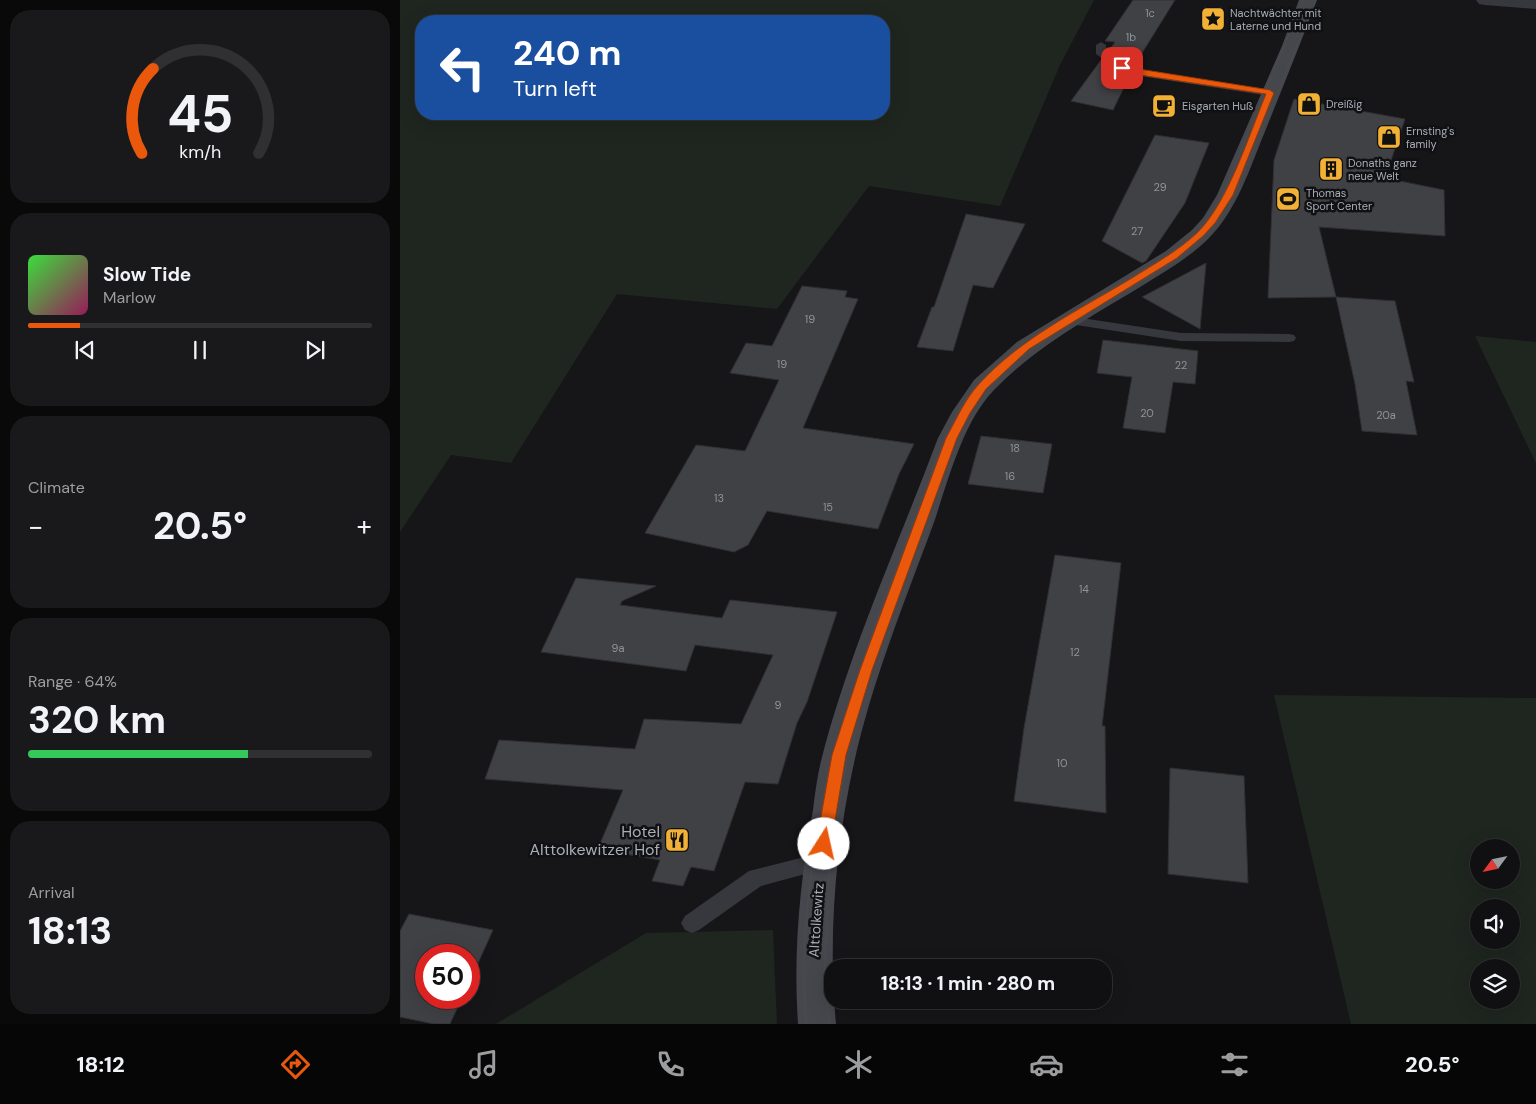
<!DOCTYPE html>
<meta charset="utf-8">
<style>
:root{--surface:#101012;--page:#19191b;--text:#f1f3f6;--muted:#9c9d9f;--line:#303032;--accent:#ea580c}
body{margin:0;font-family:"DM Sans",sans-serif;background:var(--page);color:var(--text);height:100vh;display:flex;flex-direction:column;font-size:19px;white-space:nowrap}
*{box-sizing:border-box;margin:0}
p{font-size:16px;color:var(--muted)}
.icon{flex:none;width:28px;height:28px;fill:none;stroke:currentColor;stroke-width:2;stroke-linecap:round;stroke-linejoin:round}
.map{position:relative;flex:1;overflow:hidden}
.panel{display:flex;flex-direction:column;gap:10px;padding:10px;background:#09090a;width:400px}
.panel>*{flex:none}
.top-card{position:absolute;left:15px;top:15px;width:475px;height:105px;border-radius:20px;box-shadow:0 5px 20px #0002,0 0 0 1px var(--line);background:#1a4fa0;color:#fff;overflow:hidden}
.needle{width:32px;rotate:237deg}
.controls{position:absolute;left:1070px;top:839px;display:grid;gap:10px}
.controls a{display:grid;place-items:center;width:50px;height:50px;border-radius:50%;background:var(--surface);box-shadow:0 5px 20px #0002,0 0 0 1px var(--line);font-size:25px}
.speed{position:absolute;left:15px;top:944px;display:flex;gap:10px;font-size:25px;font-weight:700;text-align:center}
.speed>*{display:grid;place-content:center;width:65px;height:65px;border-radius:50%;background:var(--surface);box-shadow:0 5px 20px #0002,0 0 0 1px var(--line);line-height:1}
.speed .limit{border:8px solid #d22;background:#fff;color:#111}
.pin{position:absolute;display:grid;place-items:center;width:42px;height:42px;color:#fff;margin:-21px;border-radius:10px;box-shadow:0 2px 8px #0006}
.me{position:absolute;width:55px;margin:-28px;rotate:10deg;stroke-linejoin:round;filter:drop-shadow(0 0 4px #0008)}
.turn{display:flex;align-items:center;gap:18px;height:105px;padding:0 15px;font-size:22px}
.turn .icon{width:65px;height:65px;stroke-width:2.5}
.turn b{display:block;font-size:35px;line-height:42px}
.big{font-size:38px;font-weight:700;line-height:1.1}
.panel .widget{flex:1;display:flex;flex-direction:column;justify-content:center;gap:8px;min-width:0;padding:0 18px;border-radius:20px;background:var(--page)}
.panel .dial{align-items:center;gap:0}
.dial svg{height:130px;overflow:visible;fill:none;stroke:var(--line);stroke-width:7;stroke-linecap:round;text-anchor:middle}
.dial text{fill:var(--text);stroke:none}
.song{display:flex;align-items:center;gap:15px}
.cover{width:60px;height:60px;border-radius:8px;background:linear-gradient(135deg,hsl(120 70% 55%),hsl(330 70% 35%))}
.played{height:5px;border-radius:2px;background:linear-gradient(90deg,var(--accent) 15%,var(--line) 15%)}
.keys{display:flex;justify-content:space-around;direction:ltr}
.heat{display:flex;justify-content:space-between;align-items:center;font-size:28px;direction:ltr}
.charge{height:8px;border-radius:4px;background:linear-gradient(90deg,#34c759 64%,var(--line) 0)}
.trip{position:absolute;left:424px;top:959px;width:288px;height:50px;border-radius:20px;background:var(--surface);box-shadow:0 5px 20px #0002,0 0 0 1px var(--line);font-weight:700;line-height:50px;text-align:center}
.tabs{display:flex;height:80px;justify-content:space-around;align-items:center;background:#060607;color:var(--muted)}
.tabs .icon{width:35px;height:35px}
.tabs .current{color:var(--accent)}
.tabs b{font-size:22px;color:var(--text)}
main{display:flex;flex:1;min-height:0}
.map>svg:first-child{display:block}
.green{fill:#1e261f;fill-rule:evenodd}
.building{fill:#404145;stroke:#303034}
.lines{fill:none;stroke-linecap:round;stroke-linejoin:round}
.service{fill:#37383d;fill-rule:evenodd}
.minor{fill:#37383d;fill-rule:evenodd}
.secondary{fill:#45474d;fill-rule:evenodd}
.tram{stroke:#4a4c52;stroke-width:1}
.route{fill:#ea580c;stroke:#983908}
.labels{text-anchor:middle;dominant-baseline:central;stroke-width:5;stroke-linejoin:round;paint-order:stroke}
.number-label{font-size:11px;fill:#8e929b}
.far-poi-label{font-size:11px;fill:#a8adb8;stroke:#111113;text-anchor:start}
.street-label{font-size:14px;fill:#a8adb8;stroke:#111113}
.near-poi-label{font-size:16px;fill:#a8adb8;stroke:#111113;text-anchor:end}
</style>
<main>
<section class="panel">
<div class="widget dial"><svg viewBox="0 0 100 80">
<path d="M14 69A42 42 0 1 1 86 69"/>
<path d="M14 69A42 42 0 0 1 21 17" stroke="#ea580c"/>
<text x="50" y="56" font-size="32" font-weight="700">45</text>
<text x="50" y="72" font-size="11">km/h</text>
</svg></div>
<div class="widget">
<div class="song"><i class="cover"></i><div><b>Slow Tide</b><p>Marlow</p></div></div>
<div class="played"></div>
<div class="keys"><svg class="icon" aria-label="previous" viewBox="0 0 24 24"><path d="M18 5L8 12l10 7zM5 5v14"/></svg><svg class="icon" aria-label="pause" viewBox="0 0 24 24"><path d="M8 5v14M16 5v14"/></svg><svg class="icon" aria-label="next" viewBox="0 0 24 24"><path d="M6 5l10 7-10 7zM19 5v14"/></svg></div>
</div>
<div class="widget"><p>Climate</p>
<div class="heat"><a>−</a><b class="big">20.5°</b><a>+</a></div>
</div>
<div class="widget"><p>Range · 64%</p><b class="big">320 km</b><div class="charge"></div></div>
<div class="widget"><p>Arrival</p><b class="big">18:13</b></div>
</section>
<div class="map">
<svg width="1136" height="1024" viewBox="0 0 1136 1024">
<rect width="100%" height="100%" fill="#161618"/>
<!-- green -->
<path class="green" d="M0 0H694L660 65 600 206 469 186 377 309 217 294 111 463 51 455 0 532ZM21 21H484V114H21Z
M1075 336 1136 342V463Z
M874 695 1136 698V1024H951ZM1079 848H1111V880H1079ZM1079 908H1111V940H1079ZM1079 968H1111V1000H1079Z
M373 930 377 1024H96L246 933Z"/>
<!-- building -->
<path class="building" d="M733 0H775L734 66 727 64 708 52 715 42 705 41Z
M701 60 717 72 730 75 713 110 671 101Z
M894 99 1005 119 985 178 1044 190 1045 236 919 227 936 297 868 298 874 160Z
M755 135 809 143 785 203 746 261 742 263 702 241Z
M566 214 625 224 593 288 573 285 553 351 517 347 532 307H534Z
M806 263 800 329 742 297Z
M402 286 447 291 445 297 458 299 403 428 514 444 499 474 478 529 367 511 348 545 334 552 245 533 296 445 345 451 379 380 330 373 346 343 372 346Z
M936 297 995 301 1014 382 1006 381 1017 435 962 431 955 384Z
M703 340 798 351 795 384 773 382 765 433 723 428 732 377 697 373Z
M581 436 652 444 643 493 568 484Z
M655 555 721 563 702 726H705L706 813 614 801 624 728Z
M176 578 256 586 222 601 220 605 322 618 330 600 437 612 407 702 397 723 378 784 345 782 314 871 291 867 283 886 252 881 260 860 219 853 221 849 199 846 223 790 85 779 99 740 235 749 244 719 341 724 373 655 295 645 286 671 141 652Z
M770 768 844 776 848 883 768 874Z
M9 914 93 930 69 983V955H26V998H62L50 1024H34L0 1017V931Z"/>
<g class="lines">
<!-- service -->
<path class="service" d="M701 42 706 45V53L726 66 741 70 870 90 876 93 870 96 740 76 718 70 696 54V45Z
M668 316 781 333 889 334 894 335 896 338 894 341 889 342 781 341 663 323 661 320 663 317Z
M420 853 427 856 430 862 427 868 361 886 299 930 292 933 285 930 281 923 285 916 349 871Z"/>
<!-- minor -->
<path class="minor" d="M1076 0H1136V9L1085 5 1079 4Z"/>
<!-- secondary -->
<path class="secondary" d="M899 0H917C900 45 882 89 864 134 849 170 837 210 808 239 790 257 767 270 745 284 693 316 637 345 594 390 562 423 548 482 533 525 504 603 472 682 454 763 435 848 428 940 436 1024H398C393 951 400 881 413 810 415 794 417 777 421 761 449 651 498 545 538 438L552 412 574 380 617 342 766 251 792 230 803 218 817 195 882 46Z"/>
<!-- tram -->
<path class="tram" d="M406 1024C400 953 408 883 421 814 425 794 427 773 433 754 464 647 507 542 545 437L559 410 577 384 622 343 777 249 798 232 823 194 903 0
M429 1024 424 980 430 861 447 759 476 669 560 439 587 392 608 367 655 333 778 259 811 231 830 206 916 0"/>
</g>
<!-- route -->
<path class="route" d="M720 66 870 90 874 93 833 195 815 223 803 236 777 258 629 349 586 389 570 413 557 438 472 670 446 755 431 844 429 849 424 851 418 849 416 844 432 755 460 670 546 438C556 420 565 399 579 384 621 338 679 310 732 278 754 264 778 251 797 233 828 203 849 135 866 94L740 75 720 70Z"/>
<!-- icons -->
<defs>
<symbol id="sight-square" viewBox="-11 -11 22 22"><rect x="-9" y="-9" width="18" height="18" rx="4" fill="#f2b134" stroke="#111113"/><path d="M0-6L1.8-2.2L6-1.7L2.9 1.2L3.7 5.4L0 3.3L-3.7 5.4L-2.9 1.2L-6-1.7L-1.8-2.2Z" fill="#111"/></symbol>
<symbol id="shop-square" viewBox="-11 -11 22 22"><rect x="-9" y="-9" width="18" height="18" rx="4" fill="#f2b134" stroke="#111113"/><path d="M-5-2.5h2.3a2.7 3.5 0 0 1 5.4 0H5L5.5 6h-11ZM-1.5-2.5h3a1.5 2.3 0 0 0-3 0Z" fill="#111"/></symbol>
<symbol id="cafe-square" viewBox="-11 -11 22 22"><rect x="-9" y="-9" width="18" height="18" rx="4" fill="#f2b134" stroke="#111113"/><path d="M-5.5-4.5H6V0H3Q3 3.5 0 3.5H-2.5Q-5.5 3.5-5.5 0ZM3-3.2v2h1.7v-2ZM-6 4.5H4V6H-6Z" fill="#111"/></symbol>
<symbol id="building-square" viewBox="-11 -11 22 22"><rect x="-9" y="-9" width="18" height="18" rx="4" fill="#f2b134" stroke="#111113"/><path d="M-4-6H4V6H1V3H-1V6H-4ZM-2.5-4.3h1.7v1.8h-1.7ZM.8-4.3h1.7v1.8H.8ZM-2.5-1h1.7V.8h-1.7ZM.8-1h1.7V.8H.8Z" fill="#111"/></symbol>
<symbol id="stadium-square" viewBox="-11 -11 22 22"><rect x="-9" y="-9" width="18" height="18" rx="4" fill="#f2b134" stroke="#111113"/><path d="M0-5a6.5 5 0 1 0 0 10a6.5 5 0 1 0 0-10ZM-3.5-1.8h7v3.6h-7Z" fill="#111"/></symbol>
<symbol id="restaurant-square" viewBox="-11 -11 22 22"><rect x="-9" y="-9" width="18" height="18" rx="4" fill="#f2b134" stroke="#111113"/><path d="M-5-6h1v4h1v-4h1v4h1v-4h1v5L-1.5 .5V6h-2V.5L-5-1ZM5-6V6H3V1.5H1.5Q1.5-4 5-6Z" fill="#111"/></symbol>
</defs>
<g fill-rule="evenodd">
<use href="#sight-square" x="799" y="5" width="28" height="28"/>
<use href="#shop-square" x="895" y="90" width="28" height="28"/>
<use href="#cafe-square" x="750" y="92" width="28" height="28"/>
<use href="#shop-square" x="975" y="123" width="28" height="28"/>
<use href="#building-square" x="917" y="155" width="28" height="28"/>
<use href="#stadium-square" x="874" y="185" width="28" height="28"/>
<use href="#restaurant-square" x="263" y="826" width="28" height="28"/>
</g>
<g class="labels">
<!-- number labels -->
<g class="number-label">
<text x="750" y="13">1c</text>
<text x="731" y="37">1b</text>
<text x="760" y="187">29</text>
<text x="737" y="231">27</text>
<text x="410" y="319">19</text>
<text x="382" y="364">19</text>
<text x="781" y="365">22</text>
<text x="747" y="413">20</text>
<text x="986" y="415">20a</text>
<text x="615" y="448">18</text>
<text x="610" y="476">16</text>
<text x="319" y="498">13</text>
<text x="428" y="507">15</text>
<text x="684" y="589">14</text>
<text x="218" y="648">9a</text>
<text x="675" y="652">12</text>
<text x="378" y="705">9</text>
<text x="662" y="763">10</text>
</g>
<!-- far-poi labels -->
<g class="far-poi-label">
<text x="830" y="13">Nachtwächter mit<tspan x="830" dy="13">Laterne und Hund</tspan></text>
<text x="926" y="104">Dreißig</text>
<text x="782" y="106">Eisgarten Huß</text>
<text x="1006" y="131">Ernsting's<tspan x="1006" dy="13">family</tspan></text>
<text x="948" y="163">Donaths ganz<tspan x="948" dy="13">neue Welt</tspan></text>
<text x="906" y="193">Thomas<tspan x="906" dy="13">Sport Center</tspan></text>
</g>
<!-- street labels -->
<g class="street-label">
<text transform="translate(416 920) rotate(-86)">Alttolkewitz</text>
</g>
<!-- near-poi labels -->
<g class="near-poi-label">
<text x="260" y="831">Hotel<tspan x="260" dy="18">Alttolkewitzer Hof</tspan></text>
</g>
</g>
</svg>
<div class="controls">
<a><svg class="needle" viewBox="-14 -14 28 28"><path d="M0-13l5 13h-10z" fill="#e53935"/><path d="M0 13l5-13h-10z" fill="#9c9d9f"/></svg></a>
<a><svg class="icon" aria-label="sound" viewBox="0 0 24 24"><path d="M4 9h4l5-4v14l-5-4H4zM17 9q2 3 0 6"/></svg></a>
<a><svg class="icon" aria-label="layers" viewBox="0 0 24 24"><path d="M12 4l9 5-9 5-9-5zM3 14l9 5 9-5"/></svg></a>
</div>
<div class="speed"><div class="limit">50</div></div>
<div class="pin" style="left:722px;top:68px;background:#d93025"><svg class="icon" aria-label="arrive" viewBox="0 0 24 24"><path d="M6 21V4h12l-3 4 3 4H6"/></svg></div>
<svg class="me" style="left:424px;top:844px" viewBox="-20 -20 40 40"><circle r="19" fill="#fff"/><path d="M0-13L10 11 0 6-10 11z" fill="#ea580c"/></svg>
<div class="trip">18:13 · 1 min · 280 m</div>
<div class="top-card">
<div class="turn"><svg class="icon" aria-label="left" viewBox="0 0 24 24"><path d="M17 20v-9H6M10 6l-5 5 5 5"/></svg><div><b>240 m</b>Turn left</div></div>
</div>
</div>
</main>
<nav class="tabs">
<b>18:12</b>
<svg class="icon current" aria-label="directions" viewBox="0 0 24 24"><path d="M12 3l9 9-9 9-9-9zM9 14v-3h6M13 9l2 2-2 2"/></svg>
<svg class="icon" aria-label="music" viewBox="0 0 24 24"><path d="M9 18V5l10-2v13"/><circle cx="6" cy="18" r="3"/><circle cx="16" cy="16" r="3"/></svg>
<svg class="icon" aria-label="phone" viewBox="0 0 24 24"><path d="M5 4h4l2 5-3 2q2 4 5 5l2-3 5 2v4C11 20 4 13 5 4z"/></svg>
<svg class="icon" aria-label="climate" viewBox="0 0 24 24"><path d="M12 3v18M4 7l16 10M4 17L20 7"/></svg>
<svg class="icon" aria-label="car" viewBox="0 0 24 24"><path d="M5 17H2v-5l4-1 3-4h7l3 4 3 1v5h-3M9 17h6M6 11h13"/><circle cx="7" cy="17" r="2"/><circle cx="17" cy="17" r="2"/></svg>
<svg class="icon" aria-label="filters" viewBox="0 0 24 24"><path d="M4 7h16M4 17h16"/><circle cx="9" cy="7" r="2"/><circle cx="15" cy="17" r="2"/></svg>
<b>20.5°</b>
</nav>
